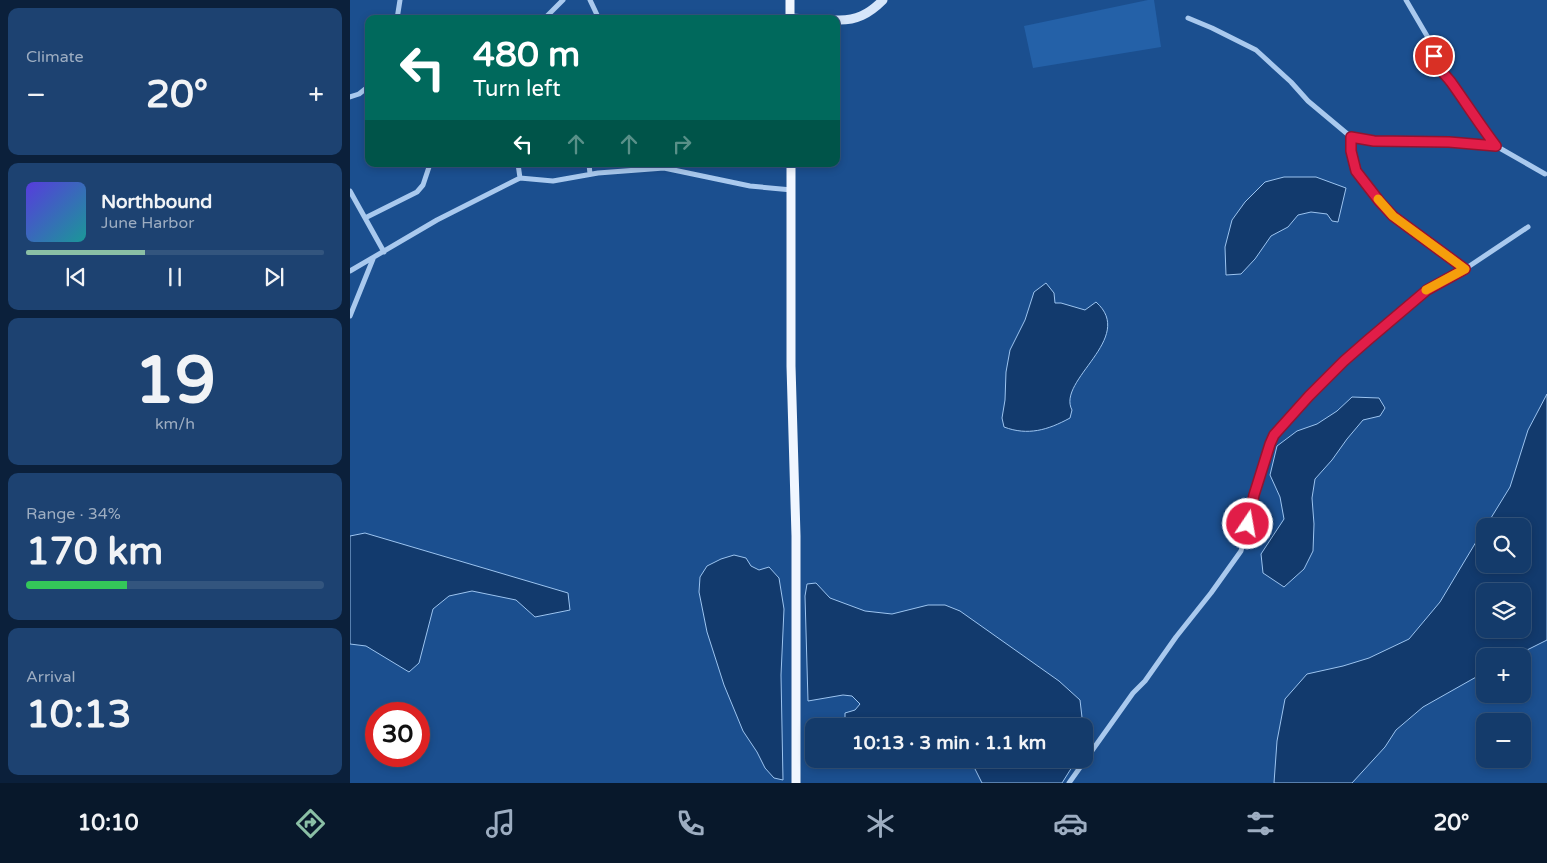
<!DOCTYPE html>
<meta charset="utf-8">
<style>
:root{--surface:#143b6b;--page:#1d4271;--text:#f1f3f6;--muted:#9dadc1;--line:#33557e;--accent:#8abfa5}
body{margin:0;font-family:"Varela Round",sans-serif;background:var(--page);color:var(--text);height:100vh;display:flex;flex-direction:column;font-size:19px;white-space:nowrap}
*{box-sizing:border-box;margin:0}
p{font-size:16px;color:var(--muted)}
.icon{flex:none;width:28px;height:28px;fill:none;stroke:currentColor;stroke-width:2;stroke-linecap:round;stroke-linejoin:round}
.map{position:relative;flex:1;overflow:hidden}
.details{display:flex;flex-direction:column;gap:8px;padding:8px;background:#0b203b;width:350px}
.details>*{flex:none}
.guide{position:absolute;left:15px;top:15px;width:475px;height:152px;border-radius:10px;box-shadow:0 2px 8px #0003,0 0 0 1px var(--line);background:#00695c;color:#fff;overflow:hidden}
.buttons{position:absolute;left:1126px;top:518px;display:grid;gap:10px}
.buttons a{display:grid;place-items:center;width:55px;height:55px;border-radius:10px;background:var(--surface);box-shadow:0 2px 8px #0003,0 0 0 1px var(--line);font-size:25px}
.speed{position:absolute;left:15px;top:702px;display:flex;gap:10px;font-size:25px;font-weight:700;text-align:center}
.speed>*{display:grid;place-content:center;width:65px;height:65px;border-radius:50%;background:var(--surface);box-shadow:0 2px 8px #0003,0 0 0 1px var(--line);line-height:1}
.speed .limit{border:8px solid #d22;background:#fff;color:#111}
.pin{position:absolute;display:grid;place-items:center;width:42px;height:42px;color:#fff;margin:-21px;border:2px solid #fff;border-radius:50%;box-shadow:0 1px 5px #0007}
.me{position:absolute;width:55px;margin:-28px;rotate:12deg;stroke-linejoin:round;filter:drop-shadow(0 0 4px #0008)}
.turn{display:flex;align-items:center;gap:18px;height:105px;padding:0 25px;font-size:22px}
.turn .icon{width:65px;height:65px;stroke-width:2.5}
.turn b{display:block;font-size:35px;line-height:42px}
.lanes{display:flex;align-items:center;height:48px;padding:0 25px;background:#0003;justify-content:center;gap:25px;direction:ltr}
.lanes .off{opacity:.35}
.big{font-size:38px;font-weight:700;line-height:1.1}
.details .widget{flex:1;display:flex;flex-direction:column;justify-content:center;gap:8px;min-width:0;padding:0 18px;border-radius:10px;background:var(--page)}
.details .dial{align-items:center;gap:0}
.dial b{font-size:65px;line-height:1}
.song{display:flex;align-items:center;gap:15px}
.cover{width:60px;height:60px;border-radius:8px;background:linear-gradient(135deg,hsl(250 70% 55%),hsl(180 70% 35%))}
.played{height:5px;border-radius:2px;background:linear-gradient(90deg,var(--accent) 40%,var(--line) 40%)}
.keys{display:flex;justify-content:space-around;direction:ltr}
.heat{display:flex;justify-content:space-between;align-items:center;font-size:28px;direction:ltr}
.charge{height:8px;border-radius:4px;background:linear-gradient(90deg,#34c759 34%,var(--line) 0)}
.trip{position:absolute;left:455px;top:718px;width:288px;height:50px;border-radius:10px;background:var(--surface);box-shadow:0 2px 8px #0003,0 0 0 1px var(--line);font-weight:700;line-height:50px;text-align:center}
.tabs{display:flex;height:80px;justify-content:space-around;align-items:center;background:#08182b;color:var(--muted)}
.tabs .icon{width:35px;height:35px}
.tabs .current{color:var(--accent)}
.tabs b{font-size:22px;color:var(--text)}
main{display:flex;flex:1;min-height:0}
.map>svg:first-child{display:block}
.green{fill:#2461a8}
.water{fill:#123a6d;stroke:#9cc4f0;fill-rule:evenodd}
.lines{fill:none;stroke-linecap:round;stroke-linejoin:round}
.street{stroke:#a9c9ee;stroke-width:5}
.secondary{stroke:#d6e6fa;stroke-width:9}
.primary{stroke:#f0f6ff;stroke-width:9}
.route-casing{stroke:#92132f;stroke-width:12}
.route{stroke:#e11d48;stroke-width:9}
.slow{stroke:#f59e0b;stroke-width:9}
</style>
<main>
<section class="details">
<div class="widget"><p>Climate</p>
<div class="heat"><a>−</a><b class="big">20°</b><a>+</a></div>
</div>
<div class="widget">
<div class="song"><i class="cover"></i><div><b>Northbound</b><p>June Harbor</p></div></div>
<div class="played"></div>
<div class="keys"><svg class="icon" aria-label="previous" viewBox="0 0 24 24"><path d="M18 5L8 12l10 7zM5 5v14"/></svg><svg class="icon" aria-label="pause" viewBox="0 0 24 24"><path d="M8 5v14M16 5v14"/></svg><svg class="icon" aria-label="next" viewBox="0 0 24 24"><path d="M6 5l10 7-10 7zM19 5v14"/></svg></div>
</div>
<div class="widget dial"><b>19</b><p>km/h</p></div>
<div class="widget"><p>Range · 34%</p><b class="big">170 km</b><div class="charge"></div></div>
<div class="widget"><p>Arrival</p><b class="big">10:13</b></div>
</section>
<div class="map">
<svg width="1197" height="783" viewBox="0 0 1197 783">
<rect width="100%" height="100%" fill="#1b4f8f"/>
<!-- green -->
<path class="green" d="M798 0H804L811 47 683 68 674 26Z"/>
<!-- water -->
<path class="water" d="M934 177H966L996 188 988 222 982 221 977 214 961 212 948 215 938 227 921 236 905 259 891 274 876 275 875 247 882 220 895 202 915 182Z
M696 283 704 293 705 303H711L735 310 746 302C787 338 706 380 722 410L720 418C698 430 678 436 654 427L652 418 655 400 656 372 660 350 675 320 684 292Z
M1197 394V640L1165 656H1135V672L1073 707 1046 730 1035 747 1002 783H924L927 741 935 699 957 674 993 666 1019 658 1059 639 1090 602 1135 527V564H1172V526H1136L1160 487 1178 430ZM1172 591V629H1135V591Z
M1002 397 1029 398 1035 408 1030 416 1013 420 997 439 982 460 965 479 962 498 964 524 963 551 954 569 934 587 913 573 911 554 934 519 930 497 920 475 927 446 947 431 967 424 987 411Z
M15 533 218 593 220 610 185 617 166 600 122 591 99 596 83 609 69 663 59 672 16 646 0 644V536Z
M384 555 396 558 401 566 409 570 419 567 429 578 434 609 431 675 433 780 424 778 415 768 407 752 393 731 374 685 357 632 349 592 350 577 357 566 371 559Z
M466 583 480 598 515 611 542 614 578 605H595L610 611 709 681 730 700 733 726H510L509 722 495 724V713L505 710 510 704 502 696 493 695 458 701 455 596 457 584Z
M616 759H727L712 783H632L622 763Z"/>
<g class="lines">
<!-- street -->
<path class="street" d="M240 0 249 19
M1056 0 1080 41 1087 66 1101 83 1120 111 1146 146
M838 18 862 28 906 50 941 82 958 101 1001 137 1024 141 1099 142 1146 146 1195 174
M47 19 50 0
M194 19 213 0
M0 97 9 94 19 86
M1001 137V151L1006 171 1030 202 1043 216 1115 269
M168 164 170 178
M239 164 240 174
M0 191 34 252
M15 218 67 192 73 185 80 164
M0 271 87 220 170 178 203 181 248 173 314 168 400 186 442 190
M0 316 23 259
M719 783 783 693 795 681 826 637 861 593 891 551 904 495 920 444 925 435 994 361 1072 294 1115 269 1178 227"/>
<!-- secondary -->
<path class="secondary" d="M440 18 458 19
M486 20C506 21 519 14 533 0"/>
<!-- primary -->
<path class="primary" d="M440 19V0
M441 164V366L446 536V783"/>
</g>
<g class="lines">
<defs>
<path id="route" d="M898 524 904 495 920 444 924 435 959 396 994 361 1018 340 1077 290 1115 269 1043 216 1030 202 1006 171 1001 151V137L1024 141 1099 142 1146 146C1130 125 1116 103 1101 82 1094 73 1086 68 1084 56"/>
</defs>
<!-- route casing -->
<use href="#route" class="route-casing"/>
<!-- route -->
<use href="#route" class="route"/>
<!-- slow -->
<path class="slow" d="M1028 199 1043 216 1115 269 1076 290"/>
</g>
</svg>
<div class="buttons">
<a><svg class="icon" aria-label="search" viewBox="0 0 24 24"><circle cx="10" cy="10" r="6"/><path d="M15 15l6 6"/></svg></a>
<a><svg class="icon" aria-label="layers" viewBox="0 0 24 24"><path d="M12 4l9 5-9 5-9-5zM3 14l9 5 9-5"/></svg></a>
<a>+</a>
<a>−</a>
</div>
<div class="speed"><div class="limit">30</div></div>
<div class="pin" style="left:1084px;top:56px;background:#d93025"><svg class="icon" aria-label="arrive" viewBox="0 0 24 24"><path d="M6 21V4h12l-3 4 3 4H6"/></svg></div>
<svg class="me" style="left:898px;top:524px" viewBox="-20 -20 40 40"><circle r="17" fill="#e11d48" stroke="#fff" stroke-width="3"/><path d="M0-11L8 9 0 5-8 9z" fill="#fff"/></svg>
<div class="trip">10:13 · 3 min · 1.1 km</div>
<div class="guide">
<div class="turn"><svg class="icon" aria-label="left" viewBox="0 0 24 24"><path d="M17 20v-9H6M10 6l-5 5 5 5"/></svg><div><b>480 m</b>Turn left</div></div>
<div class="lanes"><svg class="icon" aria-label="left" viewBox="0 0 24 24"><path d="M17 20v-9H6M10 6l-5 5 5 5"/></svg><svg class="icon off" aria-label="ahead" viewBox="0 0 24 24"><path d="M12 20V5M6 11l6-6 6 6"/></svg><svg class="icon off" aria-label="ahead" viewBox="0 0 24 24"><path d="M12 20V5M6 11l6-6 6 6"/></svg><svg class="icon off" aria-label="right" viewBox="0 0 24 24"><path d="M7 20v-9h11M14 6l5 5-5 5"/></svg></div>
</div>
</div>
</main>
<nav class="tabs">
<b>10:10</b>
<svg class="icon current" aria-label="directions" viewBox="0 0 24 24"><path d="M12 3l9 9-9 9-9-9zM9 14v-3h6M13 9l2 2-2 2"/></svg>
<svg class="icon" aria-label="music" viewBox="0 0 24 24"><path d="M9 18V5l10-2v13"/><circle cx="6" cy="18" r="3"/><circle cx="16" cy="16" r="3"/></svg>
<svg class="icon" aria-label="phone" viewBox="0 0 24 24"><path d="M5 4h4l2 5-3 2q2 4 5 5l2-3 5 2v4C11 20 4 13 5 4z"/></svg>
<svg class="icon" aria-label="climate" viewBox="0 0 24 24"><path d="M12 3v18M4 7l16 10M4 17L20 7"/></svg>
<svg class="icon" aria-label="car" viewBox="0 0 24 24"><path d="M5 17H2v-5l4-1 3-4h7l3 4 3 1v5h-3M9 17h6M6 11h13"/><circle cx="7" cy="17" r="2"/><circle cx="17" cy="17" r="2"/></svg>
<svg class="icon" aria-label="filters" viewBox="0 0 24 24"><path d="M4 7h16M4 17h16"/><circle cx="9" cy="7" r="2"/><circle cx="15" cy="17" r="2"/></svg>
<b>20°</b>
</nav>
